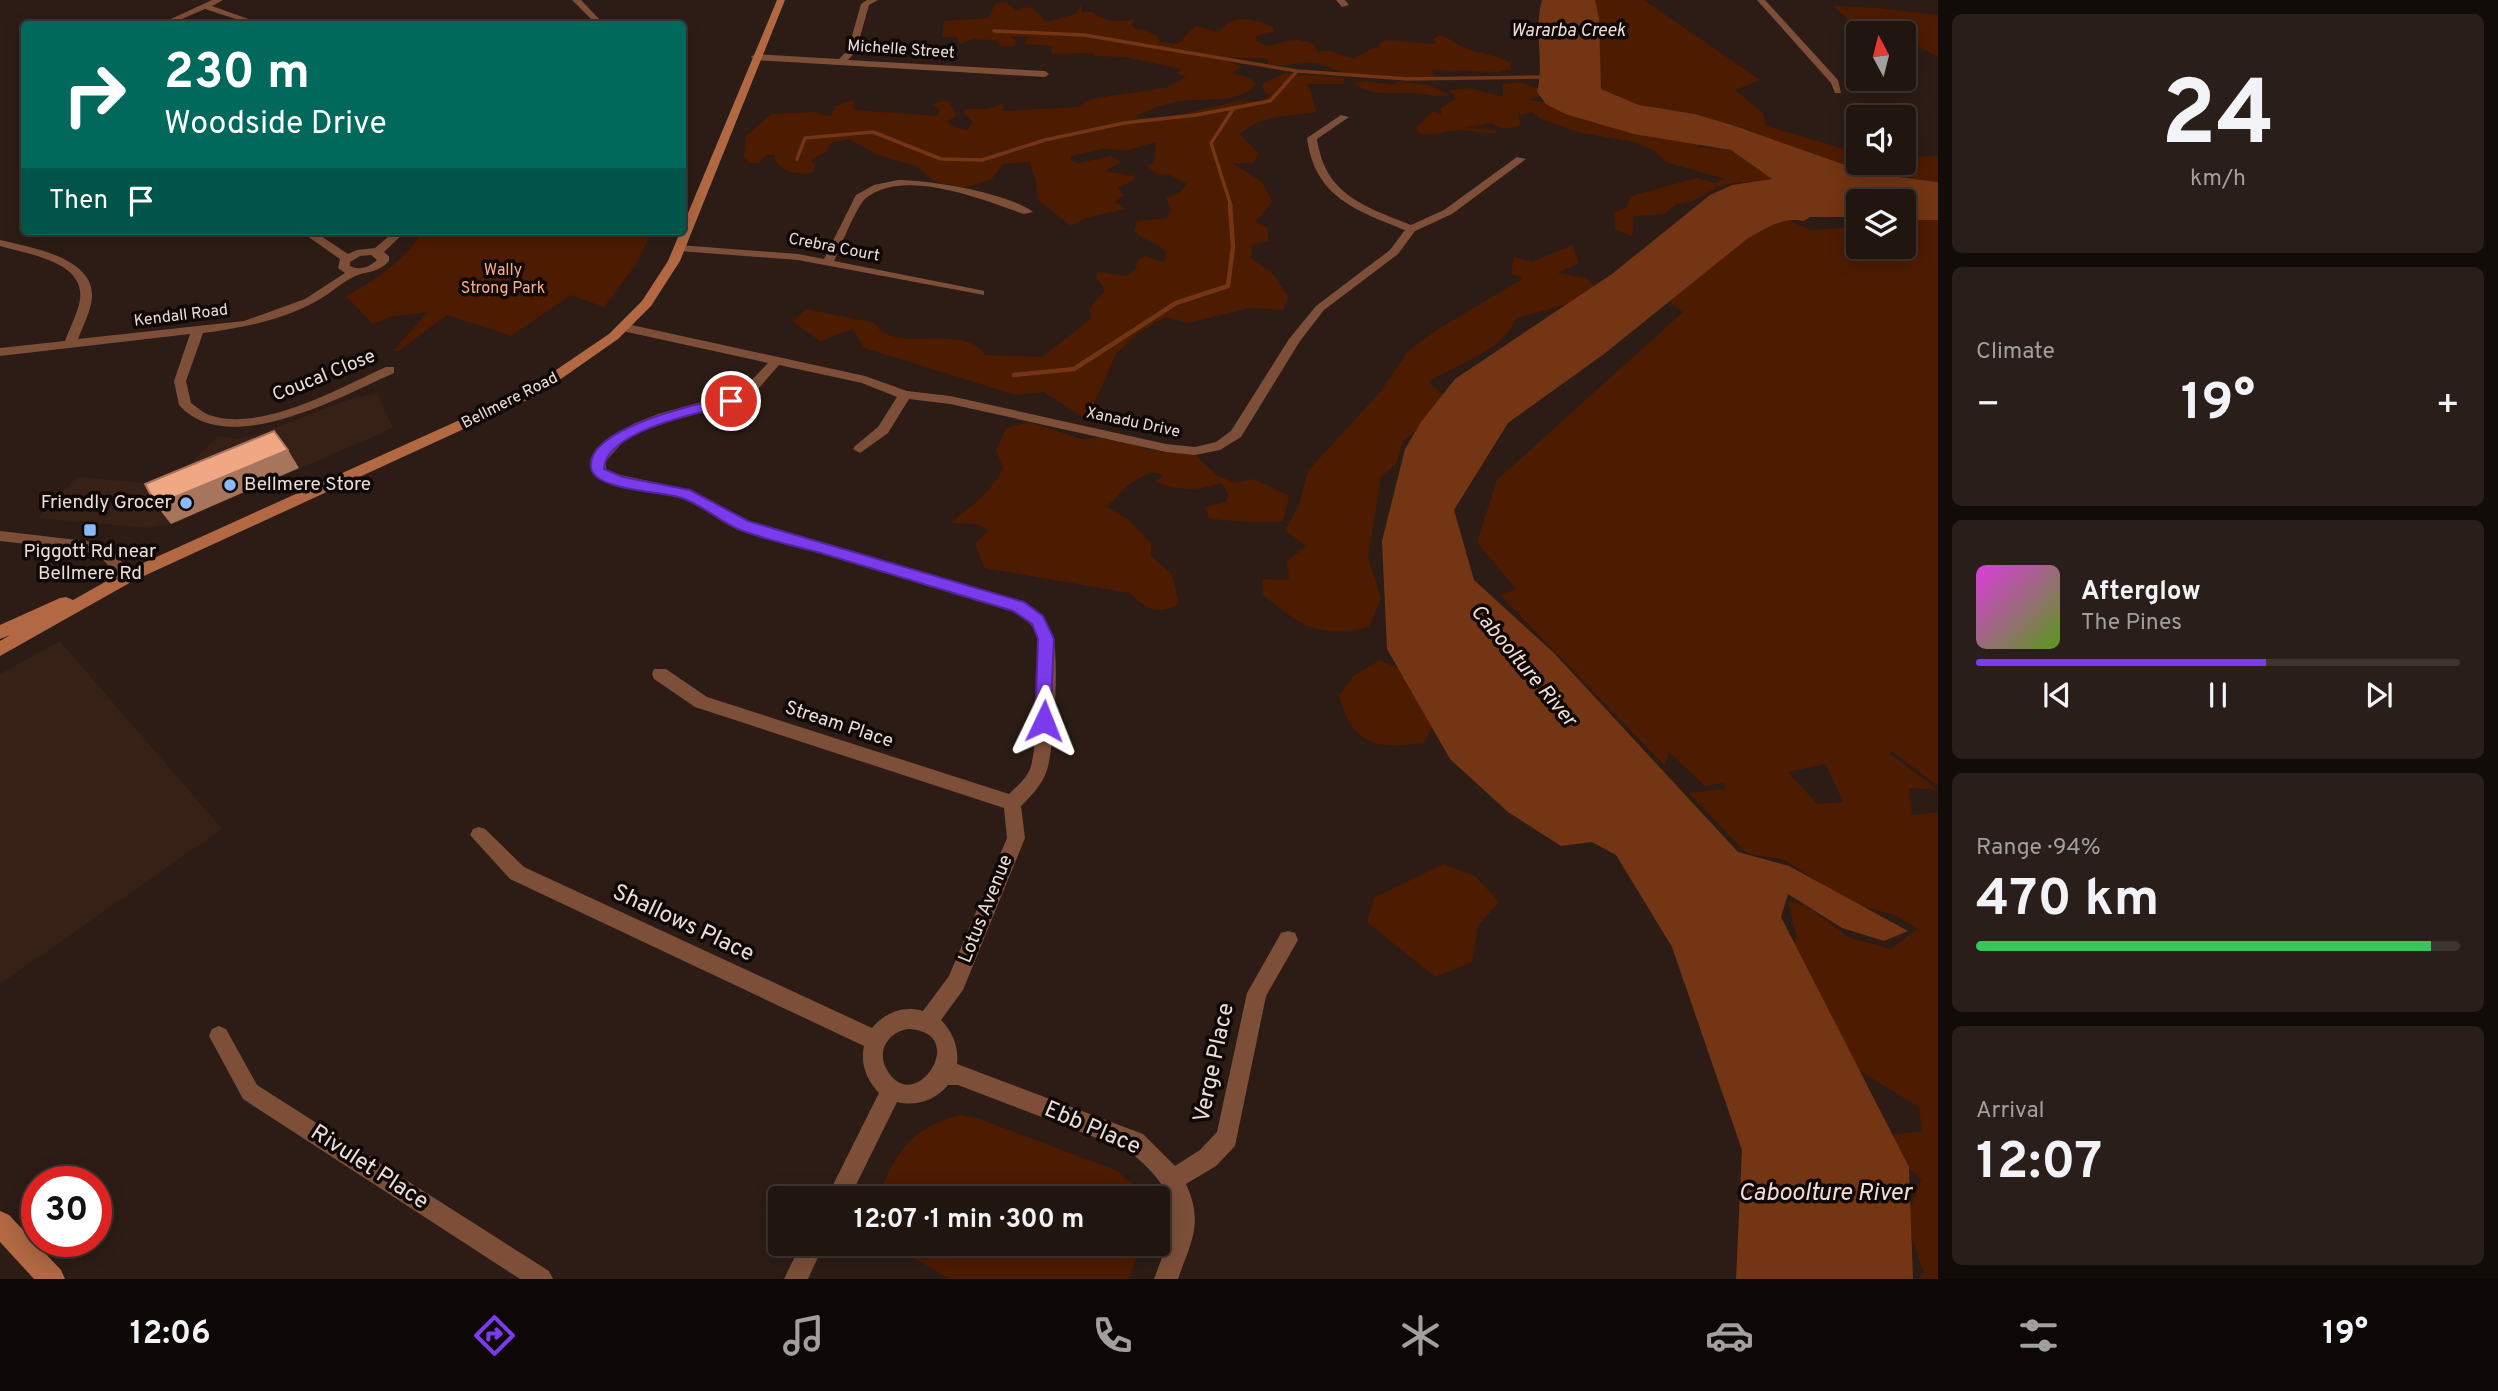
<!DOCTYPE html>
<meta charset="utf-8">
<style>
:root{--surface:#211510;--page:#291e19;--text:#f1f3f6;--muted:#a29f9f;--line:#3e3430;--accent:#7c3aed}
body{margin:0;font-family:Overpass,sans-serif;background:var(--page);color:var(--text);height:100vh;display:flex;flex-direction:column;font-size:26px;white-space:nowrap}
*{box-sizing:border-box;margin:0}
p{font-size:23px;color:var(--muted)}
.icon{flex:none;width:38px;height:38px;fill:none;stroke:currentColor;stroke-width:2;stroke-linecap:round;stroke-linejoin:round}
.map{position:relative;flex:1;overflow:hidden}
.details{display:flex;flex-direction:column;gap:14px;padding:14px;background:#120c09;width:560px}
.details>*{flex:none}
.top-card{position:absolute;left:21px;top:21px;width:665px;height:214px;border-radius:7px;box-shadow:0 4px 18px #0003,0 0 0 2px var(--line);background:#00695c;color:#fff;overflow:hidden}
.needle{width:46px;rotate:353deg}
.controls{position:absolute;left:1846px;top:21px;display:grid;gap:14px}
.controls a{display:grid;place-items:center;width:70px;height:70px;border-radius:7px;background:var(--surface);box-shadow:0 4px 18px #0003,0 0 0 2px var(--line);font-size:35px}
.speed{position:absolute;left:21px;top:1166px;display:flex;gap:14px;font-size:35px;font-weight:700;text-align:center}
.speed>*{display:grid;place-content:center;width:91px;height:91px;border-radius:50%;background:var(--surface);box-shadow:0 4px 18px #0003,0 0 0 2px var(--line);line-height:1}
.speed .limit{border:10px solid #d22;background:#fff;color:#111}
.pin{position:absolute;display:grid;place-items:center;width:60px;height:60px;color:#fff;margin:-30px;border:4px solid #fff;border-radius:50%;box-shadow:0 2px 7px #0007}
.me{position:absolute;width:77px;margin:-38px;rotate:2deg;stroke-linejoin:round;filter:drop-shadow(0 0 5px #0008)}
.turn{display:flex;align-items:center;gap:24px;height:147px;padding:0 28px;font-size:32px}
.turn .icon{width:91px;height:91px;stroke-width:2.5}
.turn b{display:block;font-size:49px;line-height:60px}
.then{display:flex;align-items:center;height:66px;padding:0 28px;background:#0003;gap:14px;font-size:26px}
.big{font-size:52px;font-weight:700;line-height:1.1}
.details .widget{flex:1;display:flex;flex-direction:column;justify-content:center;gap:10px;min-width:0;padding:0 24px;border-radius:10px;background:var(--page)}
.details .dial{align-items:center;gap:0}
.dial b{font-size:91px;line-height:1}
.song{display:flex;align-items:center;gap:21px}
.cover{width:84px;height:84px;border-radius:10px;background:linear-gradient(135deg,hsl(300 70% 55%),hsl(90 70% 35%))}
.played{height:7px;border-radius:4px;background:linear-gradient(90deg,var(--accent) 60%,var(--line) 60%)}
.keys{display:flex;justify-content:space-around;direction:ltr}
.heat{display:flex;justify-content:space-between;align-items:center;font-size:38px;direction:ltr}
.charge{height:10px;border-radius:5px;background:linear-gradient(90deg,#34c759 94%,var(--line) 0)}
.trip{position:absolute;left:768px;top:1186px;width:402px;height:70px;border-radius:7px;background:var(--surface);box-shadow:0 4px 18px #0003,0 0 0 2px var(--line);font-weight:700;line-height:70px;text-align:center}
.menu{display:flex;height:112px;justify-content:space-around;align-items:center;background:#0d0806;color:var(--muted)}
.menu .icon{width:49px;height:49px}
.menu .selected{color:var(--accent)}
.menu b{font-size:32px;color:var(--text)}
main{display:flex;flex:1;min-height:0}
.map>svg:first-child{display:block}
.built{fill:#372116}
.green{fill:#4d1b00;fill-rule:evenodd}
.water{fill:#733513}
.lines{fill:none;stroke-linecap:round;stroke-linejoin:round}
.stream-far1{stroke:#733513;stroke-width:3.5}
.stream{stroke:#733513;stroke-width:4.5}
.minor{fill:#7d4f38;fill-rule:evenodd}
.secondary{fill:#b16843;fill-rule:evenodd}
.shaded-wall{fill:#a7755c}
.building{fill:#efa784;stroke:#a7755c;stroke-width:2}
.route{fill:#7c3aed;stroke:#51269a;stroke-width:2}
.poi-dot{fill:#8abafc;stroke:#0f0806;stroke-width:2.5}
.labels{text-anchor:middle;dominant-baseline:central;stroke-width:7;stroke-linejoin:round;paint-order:stroke}
.far-street-label{font-size:16px;fill:#ebdfda;stroke:#0f0806}
.far-park-label{font-size:16px;fill:#faae89;stroke:#0f0806}
.far-water-label{font-size:18px;font-style:italic;fill:#f2ded5;stroke:#0f0806}
.street-label{font-size:19px;fill:#ebdfda;stroke:#0f0806}
.poi-label{font-size:19px;fill:#ebdfda;stroke:#0f0806;text-anchor:start}
.water-label{font-size:21px;font-style:italic;fill:#f2ded5;stroke:#0f0806}
.near-street-label{font-size:23px;fill:#ebdfda;stroke:#0f0806}
.near-water-label{font-size:24px;font-style:italic;fill:#f2ded5;stroke:#0f0806}
</style>
<main>
<div class="map">
<svg width="1938" height="1279" viewBox="0 0 1938 1279">
<rect width="100%" height="100%" fill="#2c1c15"/>
<!-- built -->
<path class="built" d="M377 393 393 428 176 523 147 528 38 518 77 477 169 485 218 436 237 439 261 433 353 398Z
M60 641 222 829 0 984V674Z"/>
<!-- green -->
<path class="green" d="M1595 0H1644L1760 80 1735 90 1763 113 1766 126 1858 153V163H1904V157L1938 156V182L1868 173 1735 126 1695 114 1639 105 1601 89Z
M1006 2 1017 11 1023 7 1033 8 1046 22 1076 14 1081 4V12H1092C1104 22 1120 23 1135 19L1131 24 1135 29 1144 30 1158 36 1159 42 1178 44 1195 26 1219 32C1233 12 1254 19 1273 27L1274 32 1256 36 1257 41 1267 46C1288 42 1292 36 1314 44L1318 53C1330 46 1340 56 1353 59L1370 49 1381 47 1379 44 1386 40 1437 44 1433 39 1440 35C1451 38 1455 44 1465 48 1479 54 1495 54 1509 62L1512 69 1499 72 1431 70 1434 76C1423 84 1356 76 1341 72 1331 70 1326 63 1311 63 1294 63 1287 67 1268 64V59L1220 57 1241 67 1233 73 1251 78 1256 84C1239 104 1206 98 1182 101 1168 102 1147 110 1135 117 1156 121 1206 110 1228 103 1242 98 1257 106 1271 95L1264 92 1262 84 1285 73 1344 78V84H1305L1310 88 1316 112C1288 117 1262 114 1240 134L1259 154 1253 163H1232L1262 182 1272 202 1255 222 1267 227 1269 241 1252 244 1251 258 1274 275 1288 297 1283 310 1250 308 1187 323 1166 317 1138 333 1116 354 1087 420 1044 392 1016 395 864 348 853 329 820 341 793 322 806 309 875 323C891 356 963 321 985 355L1042 357 1091 319 1089 309 1105 290 1096 277 1098 272 1126 276 1136 269 1137 261 1144 256 1164 262 1166 253C1157 241 1144 241 1134 231L1137 221 1167 218 1171 209 1166 198 1180 192 1187 184 1168 174 1159 175 1146 166 1154 163 1156 142 1128 150 1102 149 1071 156V161L1079 163 1111 156 1121 162 1105 171 1134 176V181L1118 187 1124 195 1115 202 1125 209 1086 218 1071 226 1038 200 1036 181 1029 162 1003 164 992 179 963 188 934 181 916 166 878 155 849 139 831 143 826 152 811 160 815 164 814 172C800 176 777 173 774 155H766L759 163H749L744 157 746 136 771 114 816 112 825 116 832 115 835 106 853 100 854 110 937 116 940 110 932 104 947 100 957 115 948 121 953 127 967 130 973 122 963 112 965 109H987L1004 103 1002 111 1078 107 1090 99 1165 88 1186 77 1178 73 1181 69 1125 57 1095 56 1092 53 1051 54 1052 46 1023 44 1029 37 1010 36 1016 40 1015 46H1000L997 41 976 38 961 44 956 37H942L944 21 988 18 996 3Z
M1833 6 1879 8 1938 15V57L1904 39V33L1860 30Z
M1366 81 1395 85 1397 81 1429 85 1450 95C1435 99 1426 93 1412 93 1391 93 1371 96 1353 83Z
M1521 82 1542 90 1543 95 1528 100 1549 103 1563 114 1698 142 1699 147 1735 150 1783 181C1763 183 1735 179 1717 188 1699 196 1698 202 1676 204L1665 214 1634 216 1632 236 1615 230 1614 212 1626 208 1631 196 1696 178 1715 183 1726 179 1667 163 1655 151 1635 142 1581 133 1540 119 1533 112 1519 115 1520 126C1508 129 1501 130 1491 123L1463 128 1497 130 1495 133C1482 134 1471 130 1460 130 1447 131 1433 136 1420 134L1416 128 1433 111 1441 115V108L1456 99 1449 90 1469 88 1503 97V84Z
M1904 213 1938 217V786L1893 752 1889 753 1938 790 1909 788 1912 815 1938 812V1279H1918L1924 1273 1906 1220 1921 1179 1874 1137 1922 1131 1919 1107 1840 1059 1792 972 1796 935 1788 901 1806 906 1848 937 1891 949 1917 929 1895 915 1849 903 1785 860 1746 853 1689 793 1726 789 1724 783 1705 786 1669 752 1665 766 1500 595 1516 589 1477 542 1497 480 1683 312 1672 305 1671 294 1751 227 1782 217 1810 230 1858 227V247H1904ZM1826 764 1843 802 1817 804 1788 772Z
M423 231H652L637 263 604 307 571 295 511 336 447 315 399 351H393L428 312 389 317 373 324 346 296C376 280 405 260 423 231Z
M1572 245 1579 263 1558 273 1586 278 1597 288 1580 301 1516 318C1505 351 1456 363 1429 382L1452 403 1403 441 1396 464 1381 477 1368 558 1381 598 1369 627C1317 639 1301 626 1262 594L1263 579 1289 580 1287 561 1306 546 1285 530 1299 505 1308 471 1381 391 1408 351 1440 328 1524 278 1511 274 1514 257 1532 262Z
M1029 422 1082 439 1111 437 1149 450 1194 454 1218 476 1236 483 1254 479 1289 496 1283 521C1272 524 1221 521 1209 518L1205 507 1226 502 1229 495 1221 483C1197 492 1178 490 1155 482L1163 475 1151 472 1128 485 1107 507 1129 520 1151 543V556L1172 574 1179 604C1157 615 1146 610 1130 593L984 568 975 544 989 530 975 524 951 523C972 505 991 493 1003 468L996 450 1006 428Z
M1380 660 1402 670 1438 716 1424 743C1376 750 1352 745 1339 696L1353 676Z
M1443 864 1475 876 1499 902 1478 926 1472 962 1435 977 1367 922 1374 898Z
M961 1115 977 1118 1115 1170 1132 1183 1142 1199H876C897 1154 908 1128 961 1115Z
M892 1244H1141L1129 1279H949Z"/>
<!-- water -->
<path class="water" d="M1542 0H1595L1599 18 1601 89 1639 105 1695 114 1735 126 1868 173 1938 182V220H1904V201H1858V217H1810L1804 221C1783 216 1765 229 1747 239L1604 354 1508 423 1454 510 1474 580 1554 653 1738 852 1789 866 1908 931 1884 941 1842 928 1788 894 1781 917 1909 1167 1913 1279H1736L1742 1150 1672 947 1616 855 1592 842 1561 846 1508 812 1450 759 1387 649 1382 541 1405 449 1421 422 1455 379 1612 274 1710 195 1732 185 1772 179 1731 150 1634 134 1565 114 1546 104 1537 92C1545 61 1533 31 1542 0Z"/>
<g class="lines">
<!-- stream-far1 -->
<path class="stream-far1" d="M994 31 1084 35 1297 71 1408 79 1548 77
M797 159 805 138 873 132 941 159 982 160 1045 140 1124 123 1196 115 1270 101 1297 71
M1231 206 1211 143 1234 108"/>
<!-- stream -->
<path class="stream" d="M1014 375 1074 369 1176 303 1228 286 1233 247 1230 205"/>
<!-- minor -->
<path class="minor" d="M212 0H223L212 6 262 24H251L205 9 170 24H160Z
M572 0H581L604 24H596Z
M867 0H878L869 5 856 51 848 60 1045 71 1049 74 1045 77 755 60 751 57 755 54 839 59 848 50 861 4Z
M1336 0H1345L1349 5 1342 7Z
M1757 0H1765L1838 80 1841 93H1835L1831 83Z
M1341 115 1349 117 1317 139C1325 195 1364 206 1411 225L1444 210 1517 157 1526 159 1452 214 1415 231 1398 254 1324 310 1300 341 1241 437 1220 450 1195 455 1166 452 950 404 909 399 888 433 860 453 853 449 855 446 878 427 897 397 862 383 779 365 751 397 668 420 643 430 623 442 605 462 607 472 690 490 748 521 1023 602C1036 610 1047 619 1052 634 1060 654 1054 749 1047 770 1042 785 1032 795 1021 806L1025 838 963 990 941 1020C953 1032 959 1048 957 1064L1143 1134 1175 1166 1200 1150 1217 1132 1247 993 1281 933 1288 931 1295 933 1298 940 1266 996 1235 1146 1216 1166 1186 1184C1204 1224 1191 1241 1178 1279H1154C1178 1215 1185 1198 1128 1150L958 1085H948C936 1100 916 1107 897 1102L849 1199H826L879 1093C867 1080 860 1064 864 1046L510 879 470 835 473 829 479 827 485 829 524 867 872 1028C884 1013 904 1005 923 1011L949 976 1007 838 1004 808 695 707 654 679 652 674 654 669H666L707 697 1009 794C1016 787 1026 779 1030 769 1037 752 1044 649 1036 633 1032 623 1021 616 1013 610L738 529 681 497 596 478 591 461 613 436 633 424 658 414 741 391 768 363 627 332 621 328 627 324 865 376 907 391 950 396 1166 444 1195 447 1216 442 1231 431 1289 339 1316 306 1390 250 1405 230C1355 210 1315 197 1307 138ZM910 1029C972 1034 912 1120 886 1068 876 1049 891 1030 910 1029Z
M898 180C930 180 1008 193 1033 212L1024 214C984 200 904 167 866 198 857 205 840 248 834 261L980 290 984 291V295L798 260 679 251 673 248 679 245 798 254 824 259 856 195 874 185Z
M300 231 315 232 348 254 357 250 375 248 395 231H406L384 252 389 256V261C378 273 367 271 355 276 340 283 328 296 313 303 279 321 241 328 203 333L186 381 191 403C197 407 203 413 209 415 261 433 339 388 386 367H394V373C342 396 228 460 179 405L174 381 190 334 0 356V348L65 341C70 327 78 313 80 299 85 261 26 254 0 246V240C29 247 94 257 92 297 91 311 83 326 78 339L244 321 305 299 345 273 338 268 340 259ZM371 255 377 260C369 267 360 271 350 266V262L360 256Z
M0 531 86 541 109 547 135 577 127 583 122 581 99 555 86 551 0 541Z
M219 1026 226 1029 257 1085 549 1271 553 1279H520L243 1099 209 1036 212 1029Z
M801 1244H824L808 1279H784Z"/>
<!-- secondary -->
<path class="secondary" d="M777 0H785L680 261 651 306 618 339 538 395 133 581 0 656V641L10 635 0 639V625L60 598 66 597 73 600 121 573 528 389 609 334 642 301 668 261Z
M0 1211 9 1215 61 1270 65 1279H34L0 1242Z"/>
</g>
<!-- shaded-wall -->
<path class="shaded-wall" d="M288 450 299 468 171 524 156 505Z"/>
<!-- building -->
<path class="building" d="M274 431 288 450 156 505 145 484Z"/>
<!-- route -->
<path class="route" d="M731 396 736 398V404C706 411 605 430 604 469L623 477 690 490 748 521 1024 602 1043 616 1054 639 1050 726 1044 728 1035 721 1038 639 1032 624 1013 611C950 592 887 573 824 554 796 546 765 540 738 529 718 520 702 505 682 498 663 491 593 491 591 467 586 427 703 403 731 396Z"/>
<!-- markers -->
<g class="poi-dot">
<circle cx="230" cy="485" r="7"/>
<circle cx="186" cy="503" r="7"/>
<rect x="83" y="523" width="14" height="14" rx="3.5"/>
</g>
<g class="labels">
<!-- far-street labels -->
<g class="far-street-label">
<text transform="translate(901 50) rotate(4)">Michelle Street</text>
<text transform="translate(834 248) rotate(11)">Crebra Court</text>
<text transform="translate(181 316) rotate(-7)">Kendall Road</text>
<text transform="translate(510 401) rotate(-27)">Bellmere Road</text>
<text transform="translate(1133 423) rotate(12)">Xanadu Drive</text>
</g>
<!-- far-park labels -->
<g class="far-park-label">
<text x="503" y="271">Wally<tspan x="503" dy="18">Strong Park</tspan></text>
</g>
<!-- far-water labels -->
<g class="far-water-label">
<text x="1568" y="31">Wararba Creek</text>
</g>
<!-- street labels -->
<g class="street-label">
<text transform="translate(324 376) rotate(-22)">Coucal Close</text>
<text transform="translate(839 725) rotate(18)">Stream Place</text>
<text transform="translate(986 909) rotate(-68)">Lotus Avenue</text>
</g>
<!-- poi labels -->
<g class="poi-label">
<text x="244" y="485">Bellmere Store</text>
<text x="172" y="503" text-anchor="end">Friendly Grocer</text>
<text x="90" y="552" text-anchor="middle">Piggott Rd near<tspan x="90" dy="22">Bellmere Rd</tspan></text>
</g>
<!-- water labels -->
<g class="water-label">
<text transform="translate(1523 666) rotate(50)">Caboolture River</text>
</g>
<!-- near-street labels -->
<g class="near-street-label">
<text transform="translate(683 924) rotate(25)">Shallows Place</text>
<text transform="translate(1215 1063) rotate(-78)">Verge Place</text>
<text transform="translate(1092 1129) rotate(23)">Ebb Place</text>
<text transform="translate(369 1168) rotate(33)">Rivulet Place</text>
</g>
<!-- near-water labels -->
<g class="near-water-label">
<text x="1825" y="1194">Caboolture River</text>
</g>
</g>
</svg>
<div class="controls">
<a><svg class="needle" viewBox="-14 -14 28 28"><path d="M0-13l5 13h-10z" fill="#e53935"/><path d="M0 13l5-13h-10z" fill="#a29f9f"/></svg></a>
<a><svg class="icon" aria-label="sound" viewBox="0 0 24 24"><path d="M4 9h4l5-4v14l-5-4H4zM17 9q2 3 0 6"/></svg></a>
<a><svg class="icon" aria-label="layers" viewBox="0 0 24 24"><path d="M12 4l9 5-9 5-9-5zM3 14l9 5 9-5"/></svg></a>
</div>
<div class="speed"><div class="limit">30</div></div>
<div class="pin" style="left:731px;top:401px;background:#d93025"><svg class="icon" aria-label="arrive" viewBox="0 0 24 24"><path d="M6 21V4h12l-3 4 3 4H6"/></svg></div>
<svg class="me" style="left:1044px;top:721px" viewBox="-20 -20 40 40"><path d="M0-17L14 15 0 8-14 15z" fill="#7c3aed" stroke="#fff" stroke-width="4"/></svg>
<div class="trip">12:07 · 1 min · 300 m</div>
<div class="top-card">
<div class="turn"><svg class="icon" aria-label="right" viewBox="0 0 24 24"><path d="M7 20v-9h11M14 6l5 5-5 5"/></svg><div><b>230 m</b>Woodside Drive</div></div>
<div class="then">Then<svg class="icon" aria-label="arrive" viewBox="0 0 24 24"><path d="M6 21V4h12l-3 4 3 4H6"/></svg></div>
</div>
</div>
<section class="details">
<div class="widget dial"><b>24</b><p>km/h</p></div>
<div class="widget"><p>Climate</p>
<div class="heat"><a>−</a><b class="big">19°</b><a>+</a></div>
</div>
<div class="widget">
<div class="song"><i class="cover"></i><div><b>Afterglow</b><p>The Pines</p></div></div>
<div class="played"></div>
<div class="keys"><svg class="icon" aria-label="previous" viewBox="0 0 24 24"><path d="M18 5L8 12l10 7zM5 5v14"/></svg><svg class="icon" aria-label="pause" viewBox="0 0 24 24"><path d="M8 5v14M16 5v14"/></svg><svg class="icon" aria-label="next" viewBox="0 0 24 24"><path d="M6 5l10 7-10 7zM19 5v14"/></svg></div>
</div>
<div class="widget"><p>Range · 94%</p><b class="big">470 km</b><div class="charge"></div></div>
<div class="widget"><p>Arrival</p><b class="big">12:07</b></div>
</section>
</main>
<nav class="menu">
<b>12:06</b>
<svg class="icon selected" aria-label="directions" viewBox="0 0 24 24"><path d="M12 3l9 9-9 9-9-9zM9 14v-3h6M13 9l2 2-2 2"/></svg>
<svg class="icon" aria-label="music" viewBox="0 0 24 24"><path d="M9 18V5l10-2v13"/><circle cx="6" cy="18" r="3"/><circle cx="16" cy="16" r="3"/></svg>
<svg class="icon" aria-label="phone" viewBox="0 0 24 24"><path d="M5 4h4l2 5-3 2q2 4 5 5l2-3 5 2v4C11 20 4 13 5 4z"/></svg>
<svg class="icon" aria-label="climate" viewBox="0 0 24 24"><path d="M12 3v18M4 7l16 10M4 17L20 7"/></svg>
<svg class="icon" aria-label="car" viewBox="0 0 24 24"><path d="M5 17H2v-5l4-1 3-4h7l3 4 3 1v5h-3M9 17h6M6 11h13"/><circle cx="7" cy="17" r="2"/><circle cx="17" cy="17" r="2"/></svg>
<svg class="icon" aria-label="filters" viewBox="0 0 24 24"><path d="M4 7h16M4 17h16"/><circle cx="9" cy="7" r="2"/><circle cx="15" cy="17" r="2"/></svg>
<b>19°</b>
</nav>
